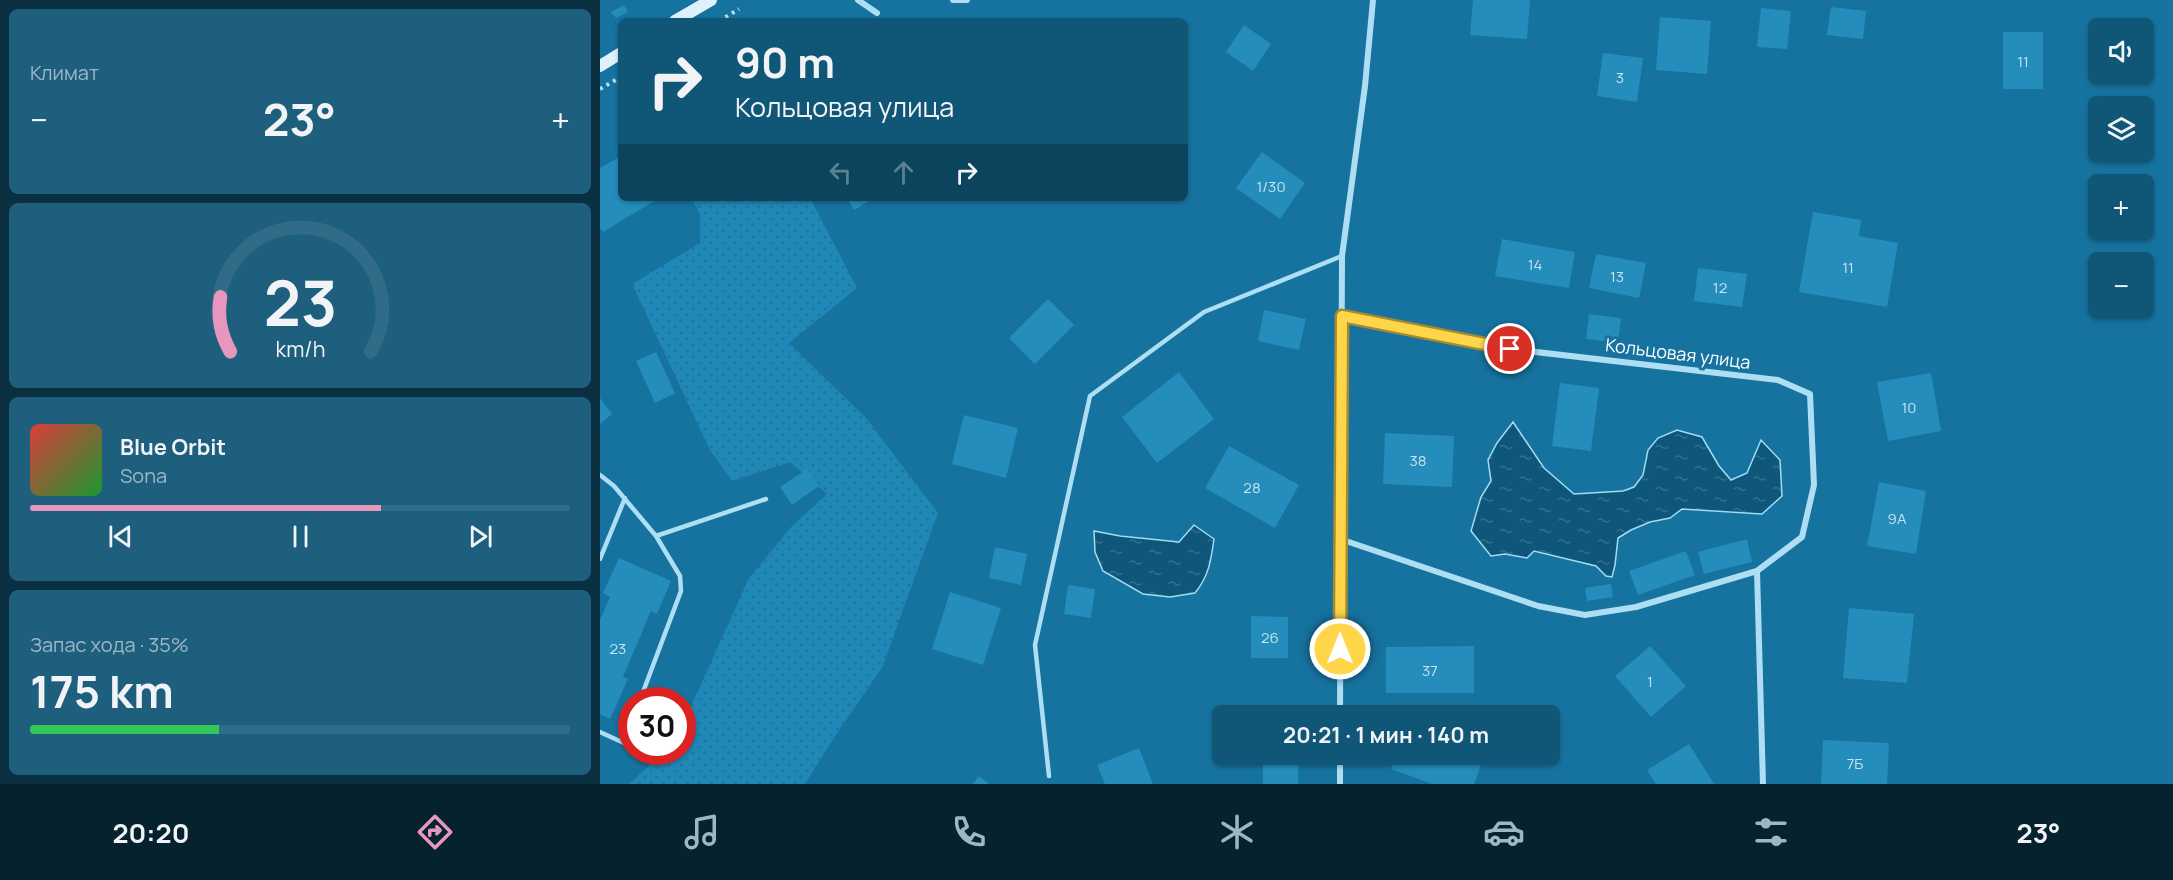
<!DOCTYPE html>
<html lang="ru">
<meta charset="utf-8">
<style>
:root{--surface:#105676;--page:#1e5f7e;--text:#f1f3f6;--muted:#9cb7c5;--line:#306c88;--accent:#e797bd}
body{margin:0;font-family:Manrope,sans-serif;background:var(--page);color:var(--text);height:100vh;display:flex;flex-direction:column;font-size:22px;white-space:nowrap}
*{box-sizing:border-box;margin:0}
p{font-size:20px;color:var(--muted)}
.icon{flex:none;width:33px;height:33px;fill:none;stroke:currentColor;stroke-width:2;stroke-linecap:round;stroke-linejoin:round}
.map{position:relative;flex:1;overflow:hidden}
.details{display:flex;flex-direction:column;gap:9px;padding:9px;background:#092f41;width:600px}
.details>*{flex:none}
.top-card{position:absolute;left:18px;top:18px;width:570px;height:183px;border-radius:9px;box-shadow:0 2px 4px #0004;background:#105676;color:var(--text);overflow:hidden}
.buttons{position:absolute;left:1488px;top:18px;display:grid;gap:12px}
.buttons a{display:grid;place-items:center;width:66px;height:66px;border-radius:9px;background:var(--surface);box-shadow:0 2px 4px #0004;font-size:30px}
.speed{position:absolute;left:18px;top:687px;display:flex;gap:12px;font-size:30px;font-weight:700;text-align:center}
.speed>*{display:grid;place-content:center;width:78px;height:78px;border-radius:50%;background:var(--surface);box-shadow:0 2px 4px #0004;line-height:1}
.speed .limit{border:9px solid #d22;background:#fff;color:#111}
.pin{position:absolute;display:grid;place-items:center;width:51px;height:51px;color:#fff;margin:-26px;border:3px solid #fff;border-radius:50%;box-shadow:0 2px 6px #0007}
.me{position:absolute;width:66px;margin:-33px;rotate:0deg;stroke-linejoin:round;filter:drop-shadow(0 0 4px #0008)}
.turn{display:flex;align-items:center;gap:21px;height:126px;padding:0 18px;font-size:27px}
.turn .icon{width:78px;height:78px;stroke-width:2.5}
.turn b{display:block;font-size:42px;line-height:51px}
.lanes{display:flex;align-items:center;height:57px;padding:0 18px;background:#0003;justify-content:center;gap:30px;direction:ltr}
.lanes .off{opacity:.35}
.big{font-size:45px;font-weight:700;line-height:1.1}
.details .card{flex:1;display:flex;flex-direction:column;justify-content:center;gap:9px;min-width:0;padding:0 21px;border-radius:9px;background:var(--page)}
.details .dial{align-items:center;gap:0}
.dial svg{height:156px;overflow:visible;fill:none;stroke:var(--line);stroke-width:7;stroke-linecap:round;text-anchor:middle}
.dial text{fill:var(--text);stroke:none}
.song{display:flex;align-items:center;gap:18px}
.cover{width:72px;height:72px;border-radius:9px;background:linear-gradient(135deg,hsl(0 70% 55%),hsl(130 70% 35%))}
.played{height:6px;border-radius:3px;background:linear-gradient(90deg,var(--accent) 65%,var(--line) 65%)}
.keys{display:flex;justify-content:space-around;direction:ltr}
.heat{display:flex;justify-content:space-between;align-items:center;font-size:33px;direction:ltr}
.charge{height:9px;border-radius:4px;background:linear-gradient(90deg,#34c759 35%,var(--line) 0)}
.trip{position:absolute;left:612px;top:705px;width:348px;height:60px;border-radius:9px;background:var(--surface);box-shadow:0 2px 4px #0004;font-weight:700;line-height:60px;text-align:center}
.dock{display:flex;height:96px;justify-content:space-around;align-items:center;background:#06222f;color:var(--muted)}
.dock .icon{width:42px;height:42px}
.dock .selected{color:var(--accent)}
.dock b{font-size:27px;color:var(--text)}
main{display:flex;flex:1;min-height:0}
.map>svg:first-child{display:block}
.grass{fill:url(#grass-dots)}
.water{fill:url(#water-ripples);stroke:#a0dcf6;stroke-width:1.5}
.building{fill:#248dbc}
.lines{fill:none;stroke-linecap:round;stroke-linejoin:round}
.path{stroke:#addef3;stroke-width:4;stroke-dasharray:3 4.5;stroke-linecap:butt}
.service{stroke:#addef3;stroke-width:4.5}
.minor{stroke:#addef3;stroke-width:6}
.secondary{stroke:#ddf2fd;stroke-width:12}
.route-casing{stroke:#a68a30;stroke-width:15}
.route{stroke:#ffd54a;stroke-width:10}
.labels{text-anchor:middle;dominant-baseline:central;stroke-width:6;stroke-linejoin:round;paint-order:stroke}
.number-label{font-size:15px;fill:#c8e2ee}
.street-label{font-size:18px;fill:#fff;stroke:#16729e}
</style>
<main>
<section class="details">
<div class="card"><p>Климат</p>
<div class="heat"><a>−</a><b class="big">23°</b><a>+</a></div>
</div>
<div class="card dial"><svg viewBox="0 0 100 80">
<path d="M14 69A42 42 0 1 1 86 69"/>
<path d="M14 69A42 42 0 0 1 9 41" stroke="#e797bd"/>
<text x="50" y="56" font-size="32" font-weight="700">23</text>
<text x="50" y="72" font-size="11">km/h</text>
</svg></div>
<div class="card">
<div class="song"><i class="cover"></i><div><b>Blue Orbit</b><p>Sona</p></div></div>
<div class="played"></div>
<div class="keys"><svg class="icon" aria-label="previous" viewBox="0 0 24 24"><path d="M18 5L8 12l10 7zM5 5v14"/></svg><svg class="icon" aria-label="pause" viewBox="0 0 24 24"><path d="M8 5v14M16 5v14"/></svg><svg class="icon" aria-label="next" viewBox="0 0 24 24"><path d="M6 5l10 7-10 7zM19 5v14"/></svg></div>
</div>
<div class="card"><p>Запас хода · 35%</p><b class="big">175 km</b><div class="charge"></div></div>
</section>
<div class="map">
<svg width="1573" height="784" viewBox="0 0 1573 784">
<defs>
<pattern id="grass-dots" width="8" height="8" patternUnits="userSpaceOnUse" patternTransform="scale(1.5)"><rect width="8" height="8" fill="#1e88b8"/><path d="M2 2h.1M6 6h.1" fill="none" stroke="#30708d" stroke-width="1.8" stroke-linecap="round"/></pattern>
<pattern id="water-ripples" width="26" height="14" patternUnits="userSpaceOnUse" patternTransform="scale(1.5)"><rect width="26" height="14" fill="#0e577b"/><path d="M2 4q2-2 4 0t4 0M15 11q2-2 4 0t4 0" fill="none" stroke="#32708f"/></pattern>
</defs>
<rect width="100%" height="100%" fill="#16729e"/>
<!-- grass -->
<path class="grass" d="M92 198H210L257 288 189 343 267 419 338 513 282 668 235 736 205 784H29L64 752H82L83 724 149 578 192 526 227 494 190 462 132 481 110 450 32 284 100 243V215Z"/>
<!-- water -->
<path class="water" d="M913 422 944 468 974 494 1023 491 1034 487 1043 475 1048 450 1058 438 1077 430 1102 437 1119 466 1131 480 1147 473 1161 440 1180 460 1182 496 1162 514 1082 509 1070 518 1050 522 1031 530 1018 538 1015 565 1012 577 1006 576 996 566 934 551 927 558 905 554 891 556 871 531 881 497 891 481 888 460 897 443Z
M594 525 614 539C611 560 609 576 595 593L570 597 543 594 503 571 495 552 494 531 520 536 579 542Z"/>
<!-- building -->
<path class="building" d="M873 0H930L927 39 870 35Z
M24 5 28 12 16 18 11 12Z
M1231 7 1266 11 1263 39 1227 35Z
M1161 8 1191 11 1187 49 1157 47Z
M1060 17 1111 21 1107 74 1056 70Z
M644 25 671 44 653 71 626 52Z
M1403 32H1443V89H1403Z
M1003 53 1043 58 1037 102 997 96Z
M662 152 705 183 680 219 636 188Z
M21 156V198H59L3 232 0 228V168Z
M247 198H274L254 210Z
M1213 212 1261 220 1259 236 1298 243 1287 307 1199 292Z
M902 239 975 252 969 288 895 276Z
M996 254 1046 263 1039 298 989 288Z
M1098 268 1147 274 1142 307 1094 301Z
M448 299 474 325 435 364 409 338Z
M664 310 706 319 699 350 658 341Z
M989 314 1021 318 1018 343 986 339Z
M56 352 75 393 55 403 36 361Z
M579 372 614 419 557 463 522 417Z
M1331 373 1341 431 1288 441 1277 382Z
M960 383 999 388 991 451 952 446Z
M0 398 12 414 0 424Z
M364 415 418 428 406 478 352 464Z
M785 433 854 436 852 487 783 484Z
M629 446 699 485 675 528 605 488Z
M207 469 219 486 192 505 180 487Z
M1279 482 1326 491 1316 554 1267 546Z
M1147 539 1152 562 1104 574 1098 552Z
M395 547 427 554 421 585 389 578Z
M1086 551 1095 575 1038 595 1029 571Z
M19 558 71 581 57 614 51 611 23 677 28 679 10 719 0 714V620L10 597 3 593Z
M1011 584 1013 597 987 601 985 588Z
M468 585 495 589 491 618 464 614Z
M350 592 401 608 383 665 332 649Z
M1249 608 1314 614 1307 683 1243 678Z
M651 616 688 617V658H651Z
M874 646V693H786V647Z
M1050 646 1086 686 1051 717 1015 676Z
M1223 740 1289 743 1287 784H1221Z
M1089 744 1114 784H1056L1047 770Z
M539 748 553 784H505L497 765Z
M663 754H699L698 784H663Z
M796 754H885L874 784H832L791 769Z
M379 776 389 784H373Z"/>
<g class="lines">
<!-- path -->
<path class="path" d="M119 21 139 9
M0 89 21 77"/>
<!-- service -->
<path class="service" d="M0 475 14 486 56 536 80 576 81 591 40 700
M56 536 166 499
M0 559 25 498
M0 732 24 743 32 723
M449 776 435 645 490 396 604 312 742 256"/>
<!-- minor -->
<path class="minor" d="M258 0 277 13
M353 0H367
M740 539 938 606 985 615 1036 607 1157 571 1202 537 1214 485 1210 394 1178 380 910 349 742 316
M1157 571 1163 784
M740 716 742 256 765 86 773 0
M740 754V784"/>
<!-- secondary -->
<path class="secondary" d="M75 21 111 0
M0 66 21 53"/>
</g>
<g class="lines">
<defs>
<path id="route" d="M740 649 742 316 910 349"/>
</defs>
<!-- route casing -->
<use href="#route" class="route-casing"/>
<!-- route -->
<use href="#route" class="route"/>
</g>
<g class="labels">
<!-- number labels -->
<g class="number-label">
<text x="1423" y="61">11</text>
<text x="1020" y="77">3</text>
<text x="671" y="186">1/30</text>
<text x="935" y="264">14</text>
<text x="1248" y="267">11</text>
<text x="1017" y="276">13</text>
<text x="1120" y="287">12</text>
<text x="1309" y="407">10</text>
<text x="818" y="460">38</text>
<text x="652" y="487">28</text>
<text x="1297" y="518">9А</text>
<text x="670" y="637">26</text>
<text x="18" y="648">23</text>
<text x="830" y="670">37</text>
<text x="1050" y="681">1</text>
<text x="1255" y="763">7Б</text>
</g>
<!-- street labels -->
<g class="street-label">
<text transform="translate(1078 353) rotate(7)">Кольцовая улица</text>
</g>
</g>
</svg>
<div class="buttons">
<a><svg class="icon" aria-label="sound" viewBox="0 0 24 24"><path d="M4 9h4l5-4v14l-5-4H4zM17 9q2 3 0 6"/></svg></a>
<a><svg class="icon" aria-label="layers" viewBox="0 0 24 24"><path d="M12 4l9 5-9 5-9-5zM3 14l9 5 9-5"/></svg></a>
<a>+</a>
<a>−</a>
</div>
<div class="speed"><div class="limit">30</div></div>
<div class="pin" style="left:910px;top:349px;background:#d93025"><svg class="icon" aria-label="arrive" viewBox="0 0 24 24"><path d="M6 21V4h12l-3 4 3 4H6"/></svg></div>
<svg class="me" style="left:740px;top:649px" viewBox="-20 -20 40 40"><circle r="17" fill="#ffd54a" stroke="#fff" stroke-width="3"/><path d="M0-11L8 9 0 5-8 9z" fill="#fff"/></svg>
<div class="trip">20:21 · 1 мин · 140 m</div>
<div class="top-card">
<div class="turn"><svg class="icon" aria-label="right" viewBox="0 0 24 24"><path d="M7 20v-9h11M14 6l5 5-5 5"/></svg><div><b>90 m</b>Кольцовая улица</div></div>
<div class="lanes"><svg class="icon off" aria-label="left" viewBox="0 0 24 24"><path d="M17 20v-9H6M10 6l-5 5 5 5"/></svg><svg class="icon off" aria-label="ahead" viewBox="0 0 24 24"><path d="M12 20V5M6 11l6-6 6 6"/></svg><svg class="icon" aria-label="right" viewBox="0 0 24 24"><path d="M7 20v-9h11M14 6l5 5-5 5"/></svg></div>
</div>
</div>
</main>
<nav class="dock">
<b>20:20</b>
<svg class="icon selected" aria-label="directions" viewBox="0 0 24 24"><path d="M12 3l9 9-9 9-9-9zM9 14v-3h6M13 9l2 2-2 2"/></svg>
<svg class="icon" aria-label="music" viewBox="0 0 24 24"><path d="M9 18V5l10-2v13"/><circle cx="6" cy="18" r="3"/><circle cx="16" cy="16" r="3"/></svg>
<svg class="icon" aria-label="phone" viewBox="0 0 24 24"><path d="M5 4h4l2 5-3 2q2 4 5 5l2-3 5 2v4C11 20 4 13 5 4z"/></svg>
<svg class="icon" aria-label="climate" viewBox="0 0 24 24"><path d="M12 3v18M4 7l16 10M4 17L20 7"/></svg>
<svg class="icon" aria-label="car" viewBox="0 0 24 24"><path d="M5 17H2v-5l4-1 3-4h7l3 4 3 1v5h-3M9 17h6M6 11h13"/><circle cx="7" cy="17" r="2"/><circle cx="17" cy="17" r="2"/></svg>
<svg class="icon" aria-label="filters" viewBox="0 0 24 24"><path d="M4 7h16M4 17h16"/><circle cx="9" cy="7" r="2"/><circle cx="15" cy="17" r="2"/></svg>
<b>23°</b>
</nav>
